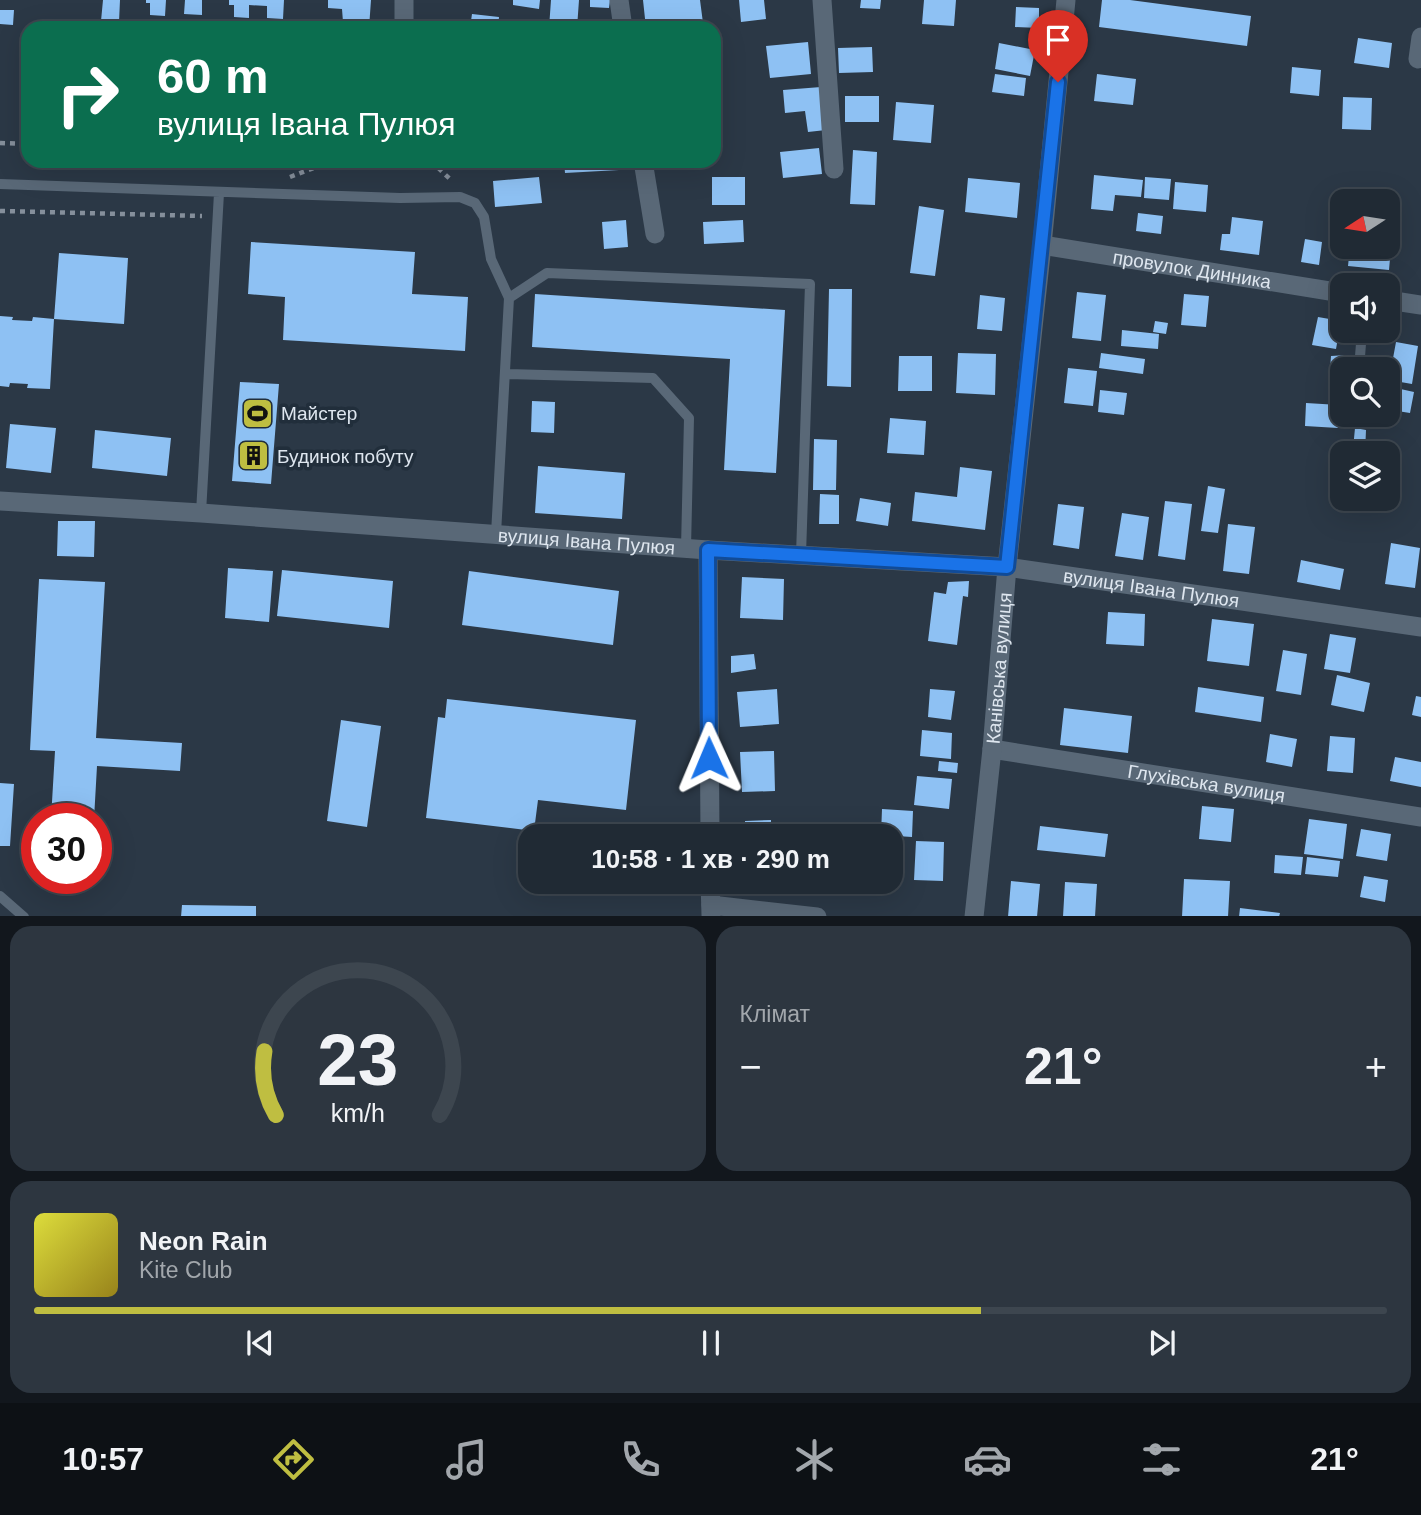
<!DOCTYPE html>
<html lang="uk">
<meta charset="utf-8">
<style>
:root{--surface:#202a34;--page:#2d3640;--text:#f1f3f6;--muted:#a2a7ac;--line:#3d464f;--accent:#bfbe41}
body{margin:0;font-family:Arial,sans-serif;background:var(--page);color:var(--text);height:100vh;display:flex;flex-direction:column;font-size:26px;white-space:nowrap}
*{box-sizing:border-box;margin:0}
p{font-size:23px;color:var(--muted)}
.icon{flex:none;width:38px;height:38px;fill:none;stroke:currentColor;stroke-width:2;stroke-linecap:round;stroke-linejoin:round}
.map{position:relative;height:916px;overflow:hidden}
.drawer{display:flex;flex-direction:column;gap:10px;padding:10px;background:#12171d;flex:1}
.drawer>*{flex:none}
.guide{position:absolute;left:21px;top:21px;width:700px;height:147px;border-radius:21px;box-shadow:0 7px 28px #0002,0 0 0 2px var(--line);background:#0b6e4f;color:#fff;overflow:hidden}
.needle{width:46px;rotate:258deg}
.fabs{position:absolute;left:1330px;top:189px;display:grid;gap:14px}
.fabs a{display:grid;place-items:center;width:70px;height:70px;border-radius:14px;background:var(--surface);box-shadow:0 7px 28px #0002,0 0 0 2px var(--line);font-size:35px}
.speed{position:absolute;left:21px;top:803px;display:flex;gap:14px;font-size:35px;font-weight:700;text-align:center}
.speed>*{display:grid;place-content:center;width:91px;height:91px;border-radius:50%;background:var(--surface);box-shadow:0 7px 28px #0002,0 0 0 2px var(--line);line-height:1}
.speed .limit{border:10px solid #d22;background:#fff;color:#111}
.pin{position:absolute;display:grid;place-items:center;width:60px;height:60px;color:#fff;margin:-72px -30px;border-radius:50% 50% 50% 0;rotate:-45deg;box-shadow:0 0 7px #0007}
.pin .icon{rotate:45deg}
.me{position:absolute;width:77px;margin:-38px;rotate:359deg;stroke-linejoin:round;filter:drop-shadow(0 0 5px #0008)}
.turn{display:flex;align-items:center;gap:24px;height:147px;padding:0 21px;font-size:32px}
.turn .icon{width:91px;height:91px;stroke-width:2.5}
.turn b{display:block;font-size:49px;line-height:60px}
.big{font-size:52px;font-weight:700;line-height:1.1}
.drawer .widget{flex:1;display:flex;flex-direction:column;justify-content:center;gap:10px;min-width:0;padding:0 24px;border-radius:21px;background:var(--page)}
.drawer .dial{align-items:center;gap:0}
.dial svg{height:182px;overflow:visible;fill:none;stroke:var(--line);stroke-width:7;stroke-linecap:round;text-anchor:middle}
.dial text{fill:var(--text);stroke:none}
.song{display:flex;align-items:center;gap:21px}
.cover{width:84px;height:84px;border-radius:10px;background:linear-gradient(135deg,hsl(60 70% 55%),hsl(50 70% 35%))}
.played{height:7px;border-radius:4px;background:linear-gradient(90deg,var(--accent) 70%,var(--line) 70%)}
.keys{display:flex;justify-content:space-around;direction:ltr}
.heat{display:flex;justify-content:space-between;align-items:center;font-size:38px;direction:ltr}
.drawer .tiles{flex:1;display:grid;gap:10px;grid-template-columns:1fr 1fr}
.widget:last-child{grid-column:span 2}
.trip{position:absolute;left:518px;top:824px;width:385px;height:70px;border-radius:21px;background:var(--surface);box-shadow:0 7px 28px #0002,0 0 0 2px var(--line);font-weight:700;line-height:70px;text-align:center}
.tab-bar{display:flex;height:112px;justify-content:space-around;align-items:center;background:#0d1115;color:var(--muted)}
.tab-bar .icon{width:49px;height:49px}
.tab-bar .active{color:var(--accent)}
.tab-bar b{font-size:32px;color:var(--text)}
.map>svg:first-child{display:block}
.building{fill:#8ec1f3}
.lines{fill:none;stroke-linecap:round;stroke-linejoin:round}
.path{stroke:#858f9b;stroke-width:4.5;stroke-dasharray:5 5;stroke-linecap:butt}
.lane{stroke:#596877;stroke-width:10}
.street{stroke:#596877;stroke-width:19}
.route-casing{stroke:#114b97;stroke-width:18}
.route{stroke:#1a73e8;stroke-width:12}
.labels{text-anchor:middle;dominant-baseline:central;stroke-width:7;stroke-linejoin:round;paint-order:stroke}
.street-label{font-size:19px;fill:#dee6ef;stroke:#212e3b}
.poi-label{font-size:19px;fill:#dee6ef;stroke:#212e3b;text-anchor:start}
</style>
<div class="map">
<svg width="1421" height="917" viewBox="0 0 1421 917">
<rect width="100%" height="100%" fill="#2b3846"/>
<!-- building -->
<path class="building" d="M103 0H120L119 22 101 21Z
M146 0H166L165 16 150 15V3H146Z
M185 0H202V15L184 14Z
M229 0H284L283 19 267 18V6L249 5V18L234 17V5H229Z
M328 0H371L369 28H317V22H343L342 9 328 8Z
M513 0H540L539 9 513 5Z
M551 0H579L577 28H549Z
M590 0H610L609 8 590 7Z
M643 0H700L703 23 646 28Z
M739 0H764L766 19 741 22Z
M861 0H881L880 9 860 8Z
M924 0H956L954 26 922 24Z
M1102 0H1130L1251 16 1247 46 1099 27Z
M1016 7 1039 8V28L1015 27Z
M0 10H14L13 25 0 24Z
M472 14 499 17 498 28H470Z
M1358 38 1392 43 1389 68 1354 63Z
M808 42 811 74 770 78 766 46Z
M999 43 1035 50 1030 76 995 69Z
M872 47 873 72 839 73 838 48Z
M715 48 718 67 714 68V49Z
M1292 67 1321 70 1319 96 1290 93Z
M995 74 1026 78 1024 96 992 92Z
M1097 74 1136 79 1133 105 1094 101Z
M821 87 826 130 808 132 805 111 785 113 783 90Z
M845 96H879V122H845Z
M1343 97 1372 98 1371 130 1342 129Z
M896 102 934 105 931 143 893 140Z
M819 148 822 174 783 178 780 152Z
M853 150 877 152 875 205 850 204Z
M564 161H619V170L565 173Z
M1094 175 1143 180 1141 197 1115 195 1113 211 1091 209Z
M539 177 542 203 495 207 493 181Z
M712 177H745V205H712Z
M1145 177 1171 179 1169 200 1144 198Z
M968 178 1020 183 1017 218 965 212Z
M1175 182 1208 185 1206 212 1173 209Z
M1339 188 1354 191 1353 201H1342V221L1334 220Z
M919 206 944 210 935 276 910 273Z
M1138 213 1163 216 1161 234 1136 231Z
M1232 217 1263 221 1259 255 1220 250 1222 234H1230Z
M626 220 628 247 604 249 602 222Z
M743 220 744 242 704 244 703 222Z
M1388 224 1393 225 1389 270 1348 266 1350 247H1388Z
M1305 239 1322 242 1319 265 1301 262Z
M251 242 415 252 412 294 468 297 465 351 283 340 285 297 248 294Z
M59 253 128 258 124 324 54 319Z
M829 289H852L851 387 827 386Z
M1077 292 1106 295 1101 341 1072 338Z
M535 294 785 310 776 473 724 470 730 359 532 347Z
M1184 294 1209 296 1206 327 1181 325Z
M980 295 1005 298 1002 331 977 329Z
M0 316 13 317 12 320 32 321 33 317 54 319 50 389 27 388 28 384 10 383 9 387 0 386Z
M1318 317 1341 321 1336 349 1312 345Z
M1155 321 1168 323 1166 334 1153 332Z
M1122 330 1159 334 1158 349 1121 346Z
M1396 342 1418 346 1412 384 1389 380Z
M958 353 996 354 995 395 956 393Z
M1101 353 1145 359 1143 374 1099 368Z
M1347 355V369H1342V384H1329L1331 356Z
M899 356H932V391H898Z
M1068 368 1097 371 1093 406 1064 403Z
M240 382 279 384 271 484 232 481Z
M1396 388 1414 392 1410 413 1391 410Z
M1100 390 1127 393 1124 415 1098 412Z
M532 401 555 402 554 433 531 432Z
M1306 403 1339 405 1338 428 1305 426Z
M890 418 926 421 924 455 887 453Z
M10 424 56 428 51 473 6 468Z
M1355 428 1366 430 1365 453 1353 449Z
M95 430 171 438 167 476 92 468Z
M814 439 837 440 836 490H813Z
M538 466 625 473 622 519 535 513Z
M960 467 992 471 985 530 912 521 915 492 957 497Z
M1341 481 1342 499H1374L1372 510 1337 505Z
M1208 486 1225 489 1218 533 1201 531Z
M820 494 839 495V524H819Z
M860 498 891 503 888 526 856 521Z
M1165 501 1192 504 1185 560 1158 556Z
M1058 504 1084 507 1079 549 1053 545Z
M1122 513 1149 517 1143 560 1115 556Z
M58 521H95L94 557 57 556Z
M1228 524 1255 527 1249 574 1223 571Z
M1391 543 1420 548 1415 588 1385 584Z
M1301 560 1344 569 1340 590 1297 582Z
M228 568 273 571 269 622 225 618Z
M282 570 393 581 389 628 277 616Z
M469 571 619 591 613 645 462 625Z
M742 577 784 579 783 620 740 618Z
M39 579 105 582 96 738 182 743 180 771 97 766 94 819H51L55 751 30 750Z
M969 581 968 597 963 596 957 645 928 641 934 592 946 594 948 582Z
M1108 612 1145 614 1144 646 1106 644Z
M1212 619 1254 624 1249 666 1207 661Z
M1330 634 1356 638 1350 673 1324 669Z
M1283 650 1307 654 1301 695 1276 691Z
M754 654 756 669 731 673V656Z
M1337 675 1370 683 1364 712 1331 705Z
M1198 687 1264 697 1261 722 1195 712Z
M777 689 779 724 740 727 737 692Z
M930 689 955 691 951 720 928 717Z
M1416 696 1421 697V717L1412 715Z
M447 699 636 720 626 810 538 800 534 831 426 818 438 717 445 718Z
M1064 708 1132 716 1128 753 1060 745Z
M341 720 381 726 367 827 327 821Z
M922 730 952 733 951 759 920 756Z
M1270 734 1297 739 1292 767 1266 762Z
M1330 736 1355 738 1353 773 1327 771Z
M774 751 775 791 742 792 740 752Z
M1395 757 1421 762V787L1390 781Z
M939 761 958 763 957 773 938 771Z
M917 776 952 779 949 809 914 805Z
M0 783 14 784 10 846H0Z
M1202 806 1234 809 1231 842 1199 839Z
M882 809 913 811 912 837 881 835Z
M1309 819 1347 824 1343 859 1304 854Z
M771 820V836H745V821Z
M1040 826 1108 834 1105 857 1037 850Z
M1361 829 1391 834 1387 861 1356 856Z
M916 841 944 842 943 881 914 880Z
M1275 855 1303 857 1301 875 1274 873Z
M1307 857 1340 861 1338 877 1305 874Z
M1364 876 1388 880 1385 902 1360 897Z
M1184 879 1230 881 1228 917H1182Z
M1011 881 1040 884 1037 917H1008Z
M774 882H788L787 888 773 887Z
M797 882H840V888L797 885Z
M1065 882 1097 884 1095 917H1063Z
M182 905 256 906V917H181Z
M1240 908 1280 913 1279 917H1239Z"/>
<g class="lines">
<!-- path -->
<path class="path" d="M0 143 28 144
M431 161 452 181
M290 177 332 161
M0 211 202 216"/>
<!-- lane -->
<path class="lane" d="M0 184 400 198 460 197 475 203 484 217 491 259 509 298 496 534
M509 298 547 273 810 284 801 555
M1359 369 1362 331
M505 374 653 378 689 418 686 548
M1354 421 1355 415
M201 513 219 193
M0 896 24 917"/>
<!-- street -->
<g class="street">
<path d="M619 0 623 28"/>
<path d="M822 0 834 169"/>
<path d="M404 28V0"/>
<path d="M1418 59 1421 37"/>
<path d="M643 161 655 234"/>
<path id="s1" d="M1042 245 1342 293"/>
<path d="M1388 300 1421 305"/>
<path id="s2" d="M0 501 201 513 708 550 1007 567 1421 627"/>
<path d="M708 550 710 836"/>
<path id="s3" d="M992 749 1421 817"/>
<path d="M710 882 711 915"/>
<path d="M711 905 817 917"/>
<path id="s4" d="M974 917 992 749 1007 567 1042 245 1066 0"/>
</g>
</g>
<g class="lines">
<defs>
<path id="route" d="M709 758 708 550 1007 567 1058 82"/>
</defs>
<!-- route casing -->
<use href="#route" class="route-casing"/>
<!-- route -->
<use href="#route" class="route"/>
</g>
<!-- icons -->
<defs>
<symbol id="stadium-square" viewBox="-11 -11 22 22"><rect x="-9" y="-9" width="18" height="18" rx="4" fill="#bfbe41" stroke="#212e3b"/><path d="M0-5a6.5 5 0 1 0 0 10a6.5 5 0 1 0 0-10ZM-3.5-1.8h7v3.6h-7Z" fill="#111"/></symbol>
<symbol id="building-square" viewBox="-11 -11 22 22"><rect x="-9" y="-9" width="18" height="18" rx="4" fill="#bfbe41" stroke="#212e3b"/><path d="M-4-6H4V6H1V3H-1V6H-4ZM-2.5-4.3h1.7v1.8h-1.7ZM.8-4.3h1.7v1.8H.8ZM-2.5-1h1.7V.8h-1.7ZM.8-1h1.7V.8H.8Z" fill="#111"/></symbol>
</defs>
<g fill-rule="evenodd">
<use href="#stadium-square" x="240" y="396" width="35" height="35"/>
<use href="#building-square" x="236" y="438" width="35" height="35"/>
</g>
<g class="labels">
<!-- street labels -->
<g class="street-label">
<text stroke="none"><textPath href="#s1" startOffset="152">провулок Динника</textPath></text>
<text stroke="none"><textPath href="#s2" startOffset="588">вулиця Івана Пулюя</textPath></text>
<text stroke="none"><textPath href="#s2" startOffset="1155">вулиця Івана Пулюя</textPath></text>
<text stroke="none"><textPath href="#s4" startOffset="250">Канівська вулиця</textPath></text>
<text stroke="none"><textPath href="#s3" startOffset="217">Глухівська вулиця</textPath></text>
</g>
<!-- poi labels -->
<g class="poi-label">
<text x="281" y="413">Майстер</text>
<text x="277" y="456">Будинок побуту</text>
</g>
</g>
</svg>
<div class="fabs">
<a><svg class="needle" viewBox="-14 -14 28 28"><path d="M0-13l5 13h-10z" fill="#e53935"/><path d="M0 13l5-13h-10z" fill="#a2a7ac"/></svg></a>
<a><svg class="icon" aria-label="sound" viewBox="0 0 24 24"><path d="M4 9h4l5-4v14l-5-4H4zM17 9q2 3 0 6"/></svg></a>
<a><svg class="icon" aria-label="search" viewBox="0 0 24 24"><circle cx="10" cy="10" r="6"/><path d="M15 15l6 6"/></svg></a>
<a><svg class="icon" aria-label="layers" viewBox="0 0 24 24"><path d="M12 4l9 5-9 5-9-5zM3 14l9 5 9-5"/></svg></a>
</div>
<div class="speed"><div class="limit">30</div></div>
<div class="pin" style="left:1058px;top:82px;background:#d93025"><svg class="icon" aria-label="arrive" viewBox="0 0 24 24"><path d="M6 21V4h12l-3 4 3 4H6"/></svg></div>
<svg class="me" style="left:709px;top:758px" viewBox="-20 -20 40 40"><path d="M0-17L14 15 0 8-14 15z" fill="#1a73e8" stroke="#fff" stroke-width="4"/></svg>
<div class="trip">10:58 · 1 хв · 290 m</div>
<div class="guide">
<div class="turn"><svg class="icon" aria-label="right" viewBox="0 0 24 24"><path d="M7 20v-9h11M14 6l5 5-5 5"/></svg><div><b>60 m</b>вулиця Івана Пулюя</div></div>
</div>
</div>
<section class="drawer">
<div class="tiles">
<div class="widget dial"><svg viewBox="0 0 100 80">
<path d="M14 69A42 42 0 1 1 86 69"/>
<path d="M14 69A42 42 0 0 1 9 41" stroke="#bfbe41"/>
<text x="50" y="56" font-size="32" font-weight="700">23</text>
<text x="50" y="72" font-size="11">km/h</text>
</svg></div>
<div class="widget"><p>Клімат</p>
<div class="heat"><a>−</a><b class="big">21°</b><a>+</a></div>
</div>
<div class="widget">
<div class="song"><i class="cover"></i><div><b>Neon Rain</b><p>Kite Club</p></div></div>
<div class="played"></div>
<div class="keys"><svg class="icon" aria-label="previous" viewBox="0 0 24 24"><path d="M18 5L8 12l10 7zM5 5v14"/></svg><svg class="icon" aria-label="pause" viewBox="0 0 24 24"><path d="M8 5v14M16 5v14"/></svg><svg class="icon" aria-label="next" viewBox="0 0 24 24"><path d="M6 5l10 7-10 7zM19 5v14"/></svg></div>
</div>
</div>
</section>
<nav class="tab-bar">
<b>10:57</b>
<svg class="icon active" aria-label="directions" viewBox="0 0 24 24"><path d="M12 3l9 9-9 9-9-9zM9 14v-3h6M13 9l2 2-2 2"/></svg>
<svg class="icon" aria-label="music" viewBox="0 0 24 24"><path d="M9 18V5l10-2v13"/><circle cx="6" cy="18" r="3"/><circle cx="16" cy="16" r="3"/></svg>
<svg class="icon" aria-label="phone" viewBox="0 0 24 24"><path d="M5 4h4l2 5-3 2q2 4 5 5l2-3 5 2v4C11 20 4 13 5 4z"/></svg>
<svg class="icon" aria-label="climate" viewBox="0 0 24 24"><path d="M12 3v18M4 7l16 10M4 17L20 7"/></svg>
<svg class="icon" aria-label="car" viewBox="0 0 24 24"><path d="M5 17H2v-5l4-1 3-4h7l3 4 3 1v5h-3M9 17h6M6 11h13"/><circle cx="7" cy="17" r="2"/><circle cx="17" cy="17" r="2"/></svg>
<svg class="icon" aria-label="filters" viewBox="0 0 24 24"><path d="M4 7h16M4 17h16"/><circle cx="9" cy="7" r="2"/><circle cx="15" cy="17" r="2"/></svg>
<b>21°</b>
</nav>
